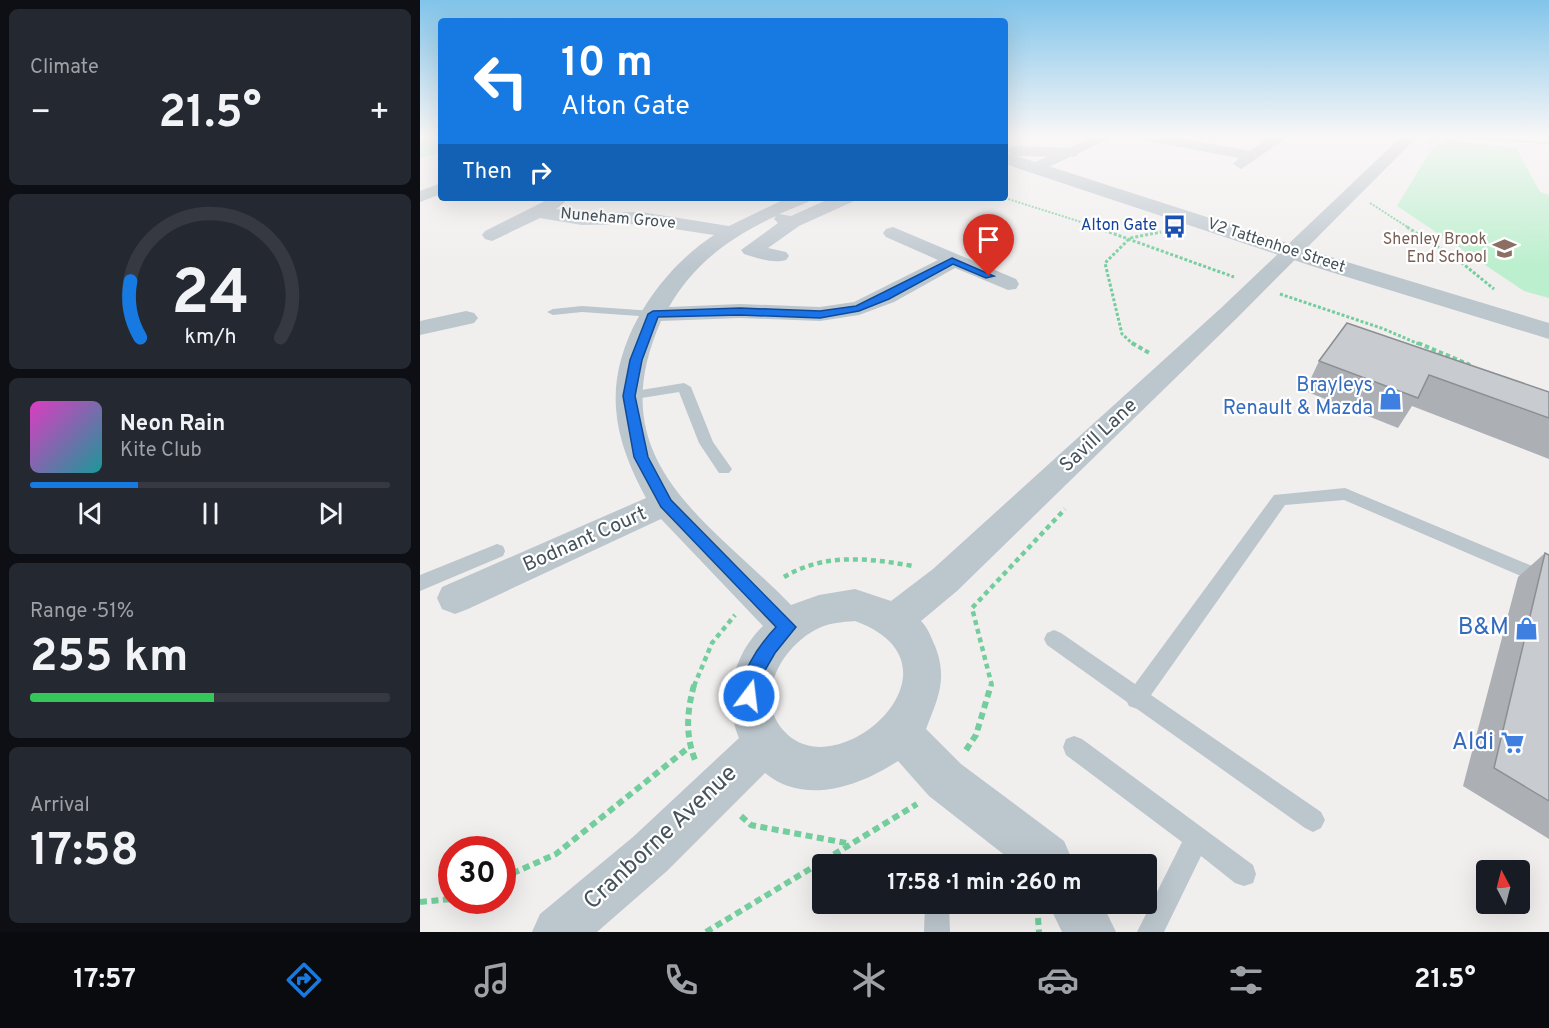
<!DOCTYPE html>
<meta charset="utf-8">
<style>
:root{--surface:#171b24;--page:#242831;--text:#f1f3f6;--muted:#9ea1a6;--line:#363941;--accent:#177ae2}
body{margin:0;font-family:Overpass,sans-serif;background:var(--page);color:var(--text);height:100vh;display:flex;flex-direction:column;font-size:22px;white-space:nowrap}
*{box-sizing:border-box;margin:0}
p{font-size:20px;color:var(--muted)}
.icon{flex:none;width:33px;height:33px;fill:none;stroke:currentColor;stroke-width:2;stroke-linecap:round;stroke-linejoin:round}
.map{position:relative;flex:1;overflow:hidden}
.details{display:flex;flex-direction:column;gap:9px;padding:9px;background:#0d0f14;width:420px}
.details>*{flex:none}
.guide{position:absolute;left:18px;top:18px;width:570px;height:183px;border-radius:6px;box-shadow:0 6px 24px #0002;background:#177ae2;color:#fff;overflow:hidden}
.needle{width:39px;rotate:353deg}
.fabs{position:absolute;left:1056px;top:860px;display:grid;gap:12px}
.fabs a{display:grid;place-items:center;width:54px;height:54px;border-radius:6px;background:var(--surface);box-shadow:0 6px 24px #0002;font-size:30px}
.speed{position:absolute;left:18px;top:836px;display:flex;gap:12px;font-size:30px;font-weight:700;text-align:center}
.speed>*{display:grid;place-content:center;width:78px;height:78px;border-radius:50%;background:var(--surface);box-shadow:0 6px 24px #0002;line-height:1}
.speed .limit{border:9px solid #d22;background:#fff;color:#111}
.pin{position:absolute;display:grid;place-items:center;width:51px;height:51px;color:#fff;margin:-62px -26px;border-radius:50% 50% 50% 0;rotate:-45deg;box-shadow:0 0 6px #0007}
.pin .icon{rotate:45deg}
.me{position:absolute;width:66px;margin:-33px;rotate:15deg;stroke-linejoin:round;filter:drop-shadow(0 0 4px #0008)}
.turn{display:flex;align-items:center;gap:21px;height:126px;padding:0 24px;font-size:27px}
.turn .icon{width:78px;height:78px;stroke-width:2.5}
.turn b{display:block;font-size:42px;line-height:51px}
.then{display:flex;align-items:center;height:57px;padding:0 24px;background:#0003;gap:12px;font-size:22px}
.big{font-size:45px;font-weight:700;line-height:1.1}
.details .card{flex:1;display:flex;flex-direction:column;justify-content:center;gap:9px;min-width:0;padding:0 21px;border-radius:9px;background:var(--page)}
.details .dial{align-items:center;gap:0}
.dial svg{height:156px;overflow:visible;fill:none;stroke:var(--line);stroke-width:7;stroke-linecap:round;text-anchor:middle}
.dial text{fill:var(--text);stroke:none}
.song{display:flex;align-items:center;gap:18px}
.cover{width:72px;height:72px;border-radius:9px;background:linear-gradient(135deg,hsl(310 70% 55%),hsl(180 70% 35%))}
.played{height:6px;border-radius:3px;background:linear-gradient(90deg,var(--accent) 30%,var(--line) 30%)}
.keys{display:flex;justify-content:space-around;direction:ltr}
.heat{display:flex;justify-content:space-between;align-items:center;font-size:33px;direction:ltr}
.charge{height:9px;border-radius:4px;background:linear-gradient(90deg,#34c759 51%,var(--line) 0)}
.trip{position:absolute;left:392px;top:854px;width:345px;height:60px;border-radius:6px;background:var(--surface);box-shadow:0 6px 24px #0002;font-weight:700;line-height:60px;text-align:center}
.tab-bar{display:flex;height:96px;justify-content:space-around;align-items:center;background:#090b0e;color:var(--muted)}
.tab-bar .icon{width:42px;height:42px}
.tab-bar .current{color:var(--accent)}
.tab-bar b{font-size:27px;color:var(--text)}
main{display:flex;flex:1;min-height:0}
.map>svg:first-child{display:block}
.green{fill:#bbefcd}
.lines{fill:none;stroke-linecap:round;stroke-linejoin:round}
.path-far4{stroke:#73cd9c;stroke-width:2;stroke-dasharray:2 1.5;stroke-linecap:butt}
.path-far3{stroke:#73cd9c;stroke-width:3;stroke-dasharray:3 2;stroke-linecap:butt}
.path-far2{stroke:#73cd9c;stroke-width:4;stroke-dasharray:4.5 3;stroke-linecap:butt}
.path-far1{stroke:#73cd9c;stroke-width:4.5;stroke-dasharray:5 4;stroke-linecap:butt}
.path{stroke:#73cd9c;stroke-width:6;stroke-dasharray:7 4.5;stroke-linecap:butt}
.service{fill:#bcc6cd;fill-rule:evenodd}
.minor{fill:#bcc6cd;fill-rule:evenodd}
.tertiary{fill:#bcc6cd;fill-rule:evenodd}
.wall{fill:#acafb4}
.building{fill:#c8ccd1;stroke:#8c8f92;stroke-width:1.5}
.route{fill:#1a73e8;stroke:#114b97;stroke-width:1.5}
.labels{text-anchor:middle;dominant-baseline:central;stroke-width:4.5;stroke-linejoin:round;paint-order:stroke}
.far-street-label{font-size:16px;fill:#46535c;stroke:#fff}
.far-transit-label{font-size:16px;fill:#164399;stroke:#fff;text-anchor:end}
.far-education-label{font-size:16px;fill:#785e54;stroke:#fff;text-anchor:end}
.shop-label{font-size:20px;fill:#366cbe;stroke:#fff;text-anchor:end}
.street-label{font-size:20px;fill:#46535c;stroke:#fff}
.near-shop-label{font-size:24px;fill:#366cbe;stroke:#fff;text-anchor:end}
.near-street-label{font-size:24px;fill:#46535c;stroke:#fff}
</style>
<main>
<section class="details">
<div class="card"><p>Climate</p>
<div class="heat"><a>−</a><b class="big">21.5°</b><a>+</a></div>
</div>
<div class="card dial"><svg viewBox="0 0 100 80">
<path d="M14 69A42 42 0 1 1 86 69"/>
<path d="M14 69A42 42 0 0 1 9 40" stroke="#177ae2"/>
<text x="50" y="56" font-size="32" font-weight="700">24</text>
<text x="50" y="72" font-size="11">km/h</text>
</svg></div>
<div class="card">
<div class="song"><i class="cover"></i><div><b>Neon Rain</b><p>Kite Club</p></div></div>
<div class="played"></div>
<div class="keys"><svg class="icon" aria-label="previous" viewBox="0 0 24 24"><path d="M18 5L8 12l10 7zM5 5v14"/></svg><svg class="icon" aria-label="pause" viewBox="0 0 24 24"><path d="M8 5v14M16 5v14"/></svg><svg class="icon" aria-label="next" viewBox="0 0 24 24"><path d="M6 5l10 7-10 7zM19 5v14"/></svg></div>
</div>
<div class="card"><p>Range · 51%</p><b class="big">255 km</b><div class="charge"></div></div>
<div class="card"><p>Arrival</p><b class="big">17:58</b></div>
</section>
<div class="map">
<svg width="1129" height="932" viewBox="0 0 1129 932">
<rect width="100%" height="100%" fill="#f1eeee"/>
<!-- green -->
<path class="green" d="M0 137H21V153L0 158Z
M1026 140 1096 148 1120 192 1129 195V298L1104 291 977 206 1011 150Z"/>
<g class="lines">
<!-- path-far4 -->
<path class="path-far4" d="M1033 137 1129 143
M1010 142 1019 137
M585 198 680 228
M950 203 989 228"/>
<!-- path-far3 -->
<path class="path-far3" d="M675 227 814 277
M987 227 1037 259 1074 289
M860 294 964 329 1001 345
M714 345 702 334 685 263 710 238 741 232"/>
<!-- path-far2 -->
<path class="path-far2" d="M712 343 731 354
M998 343 1050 365"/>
<!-- path-far1 -->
<path class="path-far1" d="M364 577C404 553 448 558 493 566
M274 686 292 643 315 615
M572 686 552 608 645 509"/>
<!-- path -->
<path class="path" d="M274 685C267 711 265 734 275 760
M546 750 556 735 571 685
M321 816 331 825 426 843
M82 878 136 854 268 748
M0 902 32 899
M618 918 619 932
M286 932 497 804"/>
<!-- service -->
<path class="service" d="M162 306 233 311 239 314 233 317 162 312 133 315 127 312 133 309Z
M264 383 271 387 293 442 312 469 309 473H299L279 443 259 392 209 400 202 396 209 392Z
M925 488 1129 573V588L924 500 865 505 731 695 901 812 905 820 901 828 893 832 885 828 717 709 709 706 707 702 627 645 624 639 627 633 634 630 641 633 715 684 854 495Z
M77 544 83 546 85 551 83 556 0 591V575Z
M654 736 662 739 833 865 836 874 833 883 824 886 815 883 781 856 744 932H717L762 842 646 755 643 747 646 739Z
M505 903H529L530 932H504Z"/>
<!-- minor -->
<path class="minor" d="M673 137H693L620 171H608L606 168 608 165Z
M721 137H753L829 151 851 137H868L821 169 813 164 819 158 728 141Z
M981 137H997L817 318 537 591 501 621C508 628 511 637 515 646 528 679 518 698 506 729L541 764 644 841 654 864H596L509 796 478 761C440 786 385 806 345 773L247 871 177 932H112L120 914 213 837 319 738C303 700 312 656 343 626L241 519 48 609 35 614 22 609 17 598 22 587 226 498C211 470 198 440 196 408 191 341 240 270 294 235L221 224 162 225 120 218 72 241 65 239 62 235 65 231 131 198H142L145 202 136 209 162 213 221 212 309 226 367 198H391L388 202 359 214 371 216 411 198H435L432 202 379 226 348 248 366 252 369 256 366 260C353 264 337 258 324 254L321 250 358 223 354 219 356 216C312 236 273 264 249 307L320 304 400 307 434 302 518 260 466 237 463 233 466 229 473 227 596 279 599 284 596 289 588 290 535 268 474 302 439 315 400 321 320 318 241 321C179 461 286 518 371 605L399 595 435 589 471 601 513 569 801 308ZM435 621C553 664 424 785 368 735 332 703 358 650 395 630 407 623 422 622 435 621Z
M21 183V194L0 202V191Z
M46 311 54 313 58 318 54 323 0 335V321Z
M628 903H682L696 932H642Z"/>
<!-- tertiary -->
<path class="tertiary" d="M596 146 657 148 659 152 657 156 651 157 597 156 917 259 1129 323V339L901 269 585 164V153L590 154 588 151 590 147Z"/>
</g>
<!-- wall -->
<path class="wall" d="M899 361 1129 392V459L992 406 978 428 885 391Z
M1125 553 1129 555V839L1043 786 1098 577Z"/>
<!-- building -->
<path class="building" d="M927 323 1129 392V418L1009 375 998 398 899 361Z
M1125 553 1129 555V801L1074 768Z"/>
<!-- sky -->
<linearGradient id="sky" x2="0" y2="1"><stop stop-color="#81c4ea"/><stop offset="0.51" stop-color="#f9f7f7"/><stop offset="1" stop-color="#f9f7f7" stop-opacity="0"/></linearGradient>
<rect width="1129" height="267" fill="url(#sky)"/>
<!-- route -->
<path class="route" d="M532 258 574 276 566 278 533 264 469 299 439 311 400 318 320 315 238 317 222 360 215 396 228 457 251 500 376 627 355 653 344 672 336 702 329 705 323 702C313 680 341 643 356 627L241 507 214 457 203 396 210 360 228 314 233 311 320 308 400 311 436 306Z"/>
<!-- icons -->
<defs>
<symbol id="bus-bare" viewBox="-9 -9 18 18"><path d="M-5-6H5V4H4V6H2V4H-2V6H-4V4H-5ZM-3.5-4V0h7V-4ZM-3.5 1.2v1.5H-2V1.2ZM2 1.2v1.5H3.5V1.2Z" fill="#1a4fb4" stroke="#fff" stroke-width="2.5" paint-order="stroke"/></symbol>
<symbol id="school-bare" viewBox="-9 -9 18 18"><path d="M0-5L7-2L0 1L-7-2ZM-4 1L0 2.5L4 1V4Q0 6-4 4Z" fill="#8d6e63" stroke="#fff" stroke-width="2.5" paint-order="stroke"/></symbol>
<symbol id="shop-bare" viewBox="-9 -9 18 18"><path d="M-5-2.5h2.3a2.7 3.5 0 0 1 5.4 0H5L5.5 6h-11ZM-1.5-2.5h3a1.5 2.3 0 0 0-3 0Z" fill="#3f7fe0" stroke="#fff" stroke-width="2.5" paint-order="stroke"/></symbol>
<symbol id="supermarket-bare" viewBox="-9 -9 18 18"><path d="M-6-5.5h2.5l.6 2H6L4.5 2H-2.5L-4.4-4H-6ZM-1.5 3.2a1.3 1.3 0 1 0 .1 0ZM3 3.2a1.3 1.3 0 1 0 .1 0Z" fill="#3f7fe0" stroke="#fff" stroke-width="2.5" paint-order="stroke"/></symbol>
</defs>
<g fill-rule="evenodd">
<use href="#bus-bare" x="738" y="210" width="33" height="33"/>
<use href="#school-bare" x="1068" y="232" width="33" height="33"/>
<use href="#shop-bare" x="954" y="382" width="33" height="33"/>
<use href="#shop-bare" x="1090" y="612" width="33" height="33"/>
<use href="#supermarket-bare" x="1076" y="726" width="33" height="33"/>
</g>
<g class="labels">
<!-- far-street labels -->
<g class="far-street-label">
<text transform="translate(198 219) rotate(5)">Nuneham Grove</text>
<text transform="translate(856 246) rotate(18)">V2 Tattenhoe Street</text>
</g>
<!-- far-transit labels -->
<g class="far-transit-label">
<text x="737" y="226">Alton Gate</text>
</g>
<!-- far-education labels -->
<g class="far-education-label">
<text x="1067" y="240">Shenley Brook<tspan x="1067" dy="18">End School</tspan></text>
</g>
<!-- shop labels -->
<g class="shop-label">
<text x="953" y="386">Brayleys<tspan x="953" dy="23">Renault &amp; Mazda</tspan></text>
</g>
<!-- street labels -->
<g class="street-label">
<text transform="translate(679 436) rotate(-43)">Savill Lane</text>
<text transform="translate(165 540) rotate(-24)">Bodnant Court</text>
</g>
<!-- near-shop labels -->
<g class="near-shop-label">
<text x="1089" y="628">B&amp;M</text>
<text x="1074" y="743">Aldi</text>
</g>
<!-- near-street labels -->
<g class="near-street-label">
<text transform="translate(241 838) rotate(-43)">Cranborne Avenue</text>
</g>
</g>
</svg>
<div class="fabs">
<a><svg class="needle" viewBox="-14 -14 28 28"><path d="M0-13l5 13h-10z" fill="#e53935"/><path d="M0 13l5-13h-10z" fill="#9ea1a6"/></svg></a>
</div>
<div class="speed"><div class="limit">30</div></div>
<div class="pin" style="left:569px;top:276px;background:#d93025"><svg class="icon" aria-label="arrive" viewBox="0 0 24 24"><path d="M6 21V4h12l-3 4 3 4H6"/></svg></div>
<svg class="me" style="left:329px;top:696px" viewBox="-20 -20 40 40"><circle r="17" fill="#1a73e8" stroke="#fff" stroke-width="3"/><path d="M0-11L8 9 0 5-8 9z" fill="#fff"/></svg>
<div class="trip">17:58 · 1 min · 260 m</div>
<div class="guide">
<div class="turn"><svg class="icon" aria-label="left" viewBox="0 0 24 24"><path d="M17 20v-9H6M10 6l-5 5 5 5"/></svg><div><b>10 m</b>Alton Gate</div></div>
<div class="then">Then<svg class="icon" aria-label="right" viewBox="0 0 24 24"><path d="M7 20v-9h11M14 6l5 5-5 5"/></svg></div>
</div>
</div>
</main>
<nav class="tab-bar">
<b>17:57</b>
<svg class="icon current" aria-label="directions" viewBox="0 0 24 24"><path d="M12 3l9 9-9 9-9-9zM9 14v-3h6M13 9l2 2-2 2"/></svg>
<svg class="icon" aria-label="music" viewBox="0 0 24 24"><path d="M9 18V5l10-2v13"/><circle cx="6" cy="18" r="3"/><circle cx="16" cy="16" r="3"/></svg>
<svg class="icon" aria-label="phone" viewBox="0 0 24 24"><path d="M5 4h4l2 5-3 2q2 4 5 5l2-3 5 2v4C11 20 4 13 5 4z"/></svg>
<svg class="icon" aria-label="climate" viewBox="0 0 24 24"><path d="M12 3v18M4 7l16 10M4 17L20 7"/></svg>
<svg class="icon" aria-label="car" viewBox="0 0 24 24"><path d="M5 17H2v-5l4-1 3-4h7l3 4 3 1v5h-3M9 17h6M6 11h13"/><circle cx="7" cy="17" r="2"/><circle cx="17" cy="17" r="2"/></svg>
<svg class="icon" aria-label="filters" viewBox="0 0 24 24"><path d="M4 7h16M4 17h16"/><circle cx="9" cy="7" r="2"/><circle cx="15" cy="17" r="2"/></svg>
<b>21.5°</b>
</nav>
